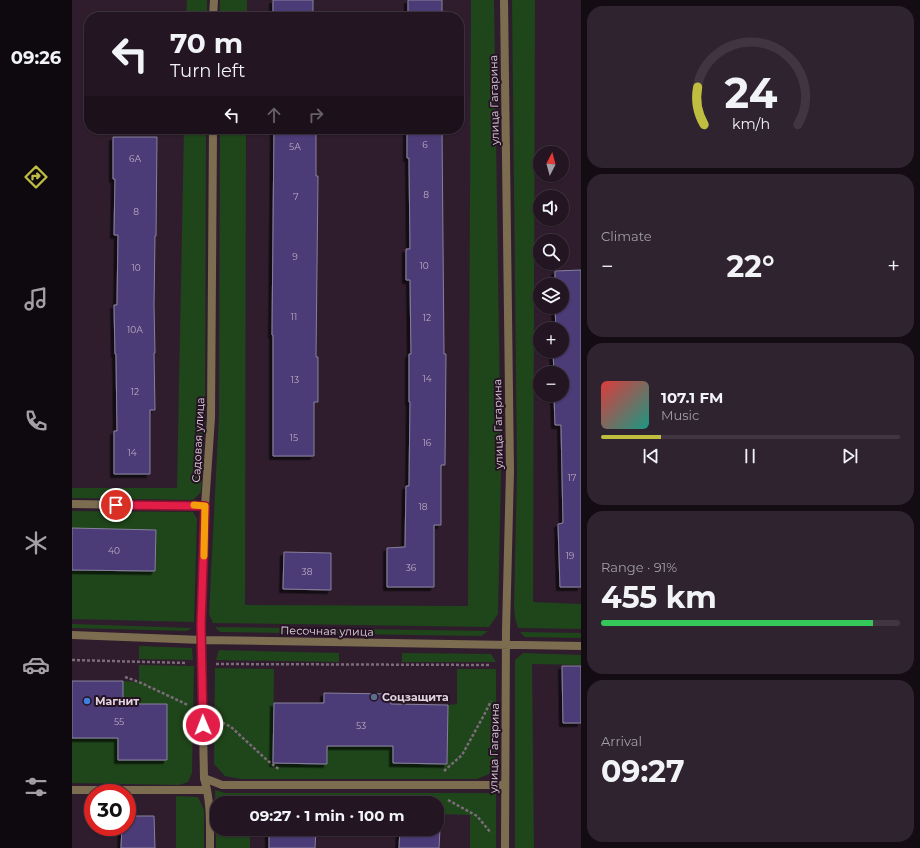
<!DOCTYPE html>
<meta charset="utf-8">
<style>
:root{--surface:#231622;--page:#2f232f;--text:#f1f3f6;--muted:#a39fa5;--line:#403540;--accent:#bfbe41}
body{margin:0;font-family:Montserrat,sans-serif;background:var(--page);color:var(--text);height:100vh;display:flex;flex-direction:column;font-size:15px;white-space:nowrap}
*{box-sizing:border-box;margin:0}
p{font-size:13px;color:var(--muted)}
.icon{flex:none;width:22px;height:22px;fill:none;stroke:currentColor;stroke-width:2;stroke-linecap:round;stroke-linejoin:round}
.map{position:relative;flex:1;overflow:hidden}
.sheet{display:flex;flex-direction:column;gap:6px;padding:6px;background:#130c13;width:339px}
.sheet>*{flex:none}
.hud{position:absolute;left:12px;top:12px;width:380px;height:122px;border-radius:16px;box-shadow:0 1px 3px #0004,0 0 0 1px var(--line);background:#231622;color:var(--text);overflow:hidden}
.needle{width:26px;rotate:6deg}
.tools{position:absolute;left:461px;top:146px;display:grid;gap:8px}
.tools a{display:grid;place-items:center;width:36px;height:36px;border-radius:50%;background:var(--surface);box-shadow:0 1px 3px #0004,0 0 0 1px var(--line);font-size:20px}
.speed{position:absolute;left:12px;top:784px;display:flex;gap:8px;font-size:20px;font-weight:700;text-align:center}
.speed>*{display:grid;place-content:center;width:52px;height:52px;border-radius:50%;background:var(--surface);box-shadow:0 1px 3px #0004,0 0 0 1px var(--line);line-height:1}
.speed .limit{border:6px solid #d22;background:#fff;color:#111}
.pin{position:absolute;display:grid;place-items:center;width:34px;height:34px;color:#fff;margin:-17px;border:2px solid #fff;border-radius:50%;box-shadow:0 1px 4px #0007}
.me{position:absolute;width:44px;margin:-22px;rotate:359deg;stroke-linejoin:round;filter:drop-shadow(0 0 3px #0008)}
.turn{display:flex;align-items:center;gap:14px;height:84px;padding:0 20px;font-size:18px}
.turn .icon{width:52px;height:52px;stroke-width:2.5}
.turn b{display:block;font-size:28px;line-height:34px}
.lanes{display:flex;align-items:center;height:38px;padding:0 20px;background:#0003;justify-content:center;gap:20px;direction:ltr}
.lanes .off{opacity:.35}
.big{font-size:30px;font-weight:700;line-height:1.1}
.sheet .tile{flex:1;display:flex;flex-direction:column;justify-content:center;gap:6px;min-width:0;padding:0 14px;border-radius:16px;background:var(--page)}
.sheet .dial{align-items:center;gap:0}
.dial svg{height:104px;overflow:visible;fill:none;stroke:var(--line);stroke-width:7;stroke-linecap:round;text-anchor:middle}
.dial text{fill:var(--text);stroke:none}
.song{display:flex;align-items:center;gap:12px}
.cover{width:48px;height:48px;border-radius:6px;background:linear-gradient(135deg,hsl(0 70% 55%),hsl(170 70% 35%))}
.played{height:4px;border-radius:2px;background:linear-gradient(90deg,var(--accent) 20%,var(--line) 20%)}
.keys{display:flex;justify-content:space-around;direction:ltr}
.heat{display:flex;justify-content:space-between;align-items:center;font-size:22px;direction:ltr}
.charge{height:6px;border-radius:3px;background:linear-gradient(90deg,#34c759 91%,var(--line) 0)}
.trip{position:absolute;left:138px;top:796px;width:234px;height:40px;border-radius:16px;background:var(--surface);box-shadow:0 1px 3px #0004,0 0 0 1px var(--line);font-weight:700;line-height:40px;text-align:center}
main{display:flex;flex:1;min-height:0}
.tabs{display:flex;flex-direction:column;width:72px;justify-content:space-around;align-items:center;background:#0e090e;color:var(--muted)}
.tabs .icon{width:28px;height:28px}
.tabs .on{color:var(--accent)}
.tabs b{font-size:18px;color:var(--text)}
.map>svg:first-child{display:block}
.green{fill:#1f451a}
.building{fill:#4c3a76;stroke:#87819c;filter:url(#shadow)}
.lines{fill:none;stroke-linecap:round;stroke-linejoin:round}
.path{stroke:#7c6c7a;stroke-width:2.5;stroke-dasharray:3 2;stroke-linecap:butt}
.service{stroke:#7c6d51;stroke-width:8}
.minor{stroke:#7c6d51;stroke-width:8}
.route-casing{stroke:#92132f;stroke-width:10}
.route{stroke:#e11d48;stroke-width:7}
.slow{stroke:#f59e0b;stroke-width:7}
.service-dot{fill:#5c6f8a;stroke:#251324;stroke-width:1.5}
.shop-dot{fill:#3f7fe0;stroke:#251324;stroke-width:1.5}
.labels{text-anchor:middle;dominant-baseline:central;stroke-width:4;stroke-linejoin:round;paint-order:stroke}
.number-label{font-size:9px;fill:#bbadc4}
.street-label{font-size:11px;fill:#e0d3de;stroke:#251324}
.poi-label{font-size:11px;font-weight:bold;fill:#e0d3de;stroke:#251324;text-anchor:start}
</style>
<main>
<nav class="tabs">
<b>09:26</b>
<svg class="icon on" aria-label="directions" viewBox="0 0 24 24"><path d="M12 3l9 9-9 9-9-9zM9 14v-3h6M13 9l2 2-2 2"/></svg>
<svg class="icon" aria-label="music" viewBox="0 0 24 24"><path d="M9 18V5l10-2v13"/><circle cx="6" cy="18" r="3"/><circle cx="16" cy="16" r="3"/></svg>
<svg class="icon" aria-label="phone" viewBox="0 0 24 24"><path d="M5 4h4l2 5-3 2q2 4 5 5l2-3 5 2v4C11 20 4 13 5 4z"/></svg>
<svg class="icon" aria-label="climate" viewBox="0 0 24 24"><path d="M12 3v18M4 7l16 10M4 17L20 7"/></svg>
<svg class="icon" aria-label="car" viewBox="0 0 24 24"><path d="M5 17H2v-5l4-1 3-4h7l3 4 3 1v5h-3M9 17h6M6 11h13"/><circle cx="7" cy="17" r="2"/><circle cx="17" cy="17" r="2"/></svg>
<svg class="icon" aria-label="filters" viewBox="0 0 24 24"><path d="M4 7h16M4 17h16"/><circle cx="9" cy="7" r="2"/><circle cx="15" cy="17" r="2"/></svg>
</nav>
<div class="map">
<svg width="509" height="848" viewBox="0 0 509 848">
<defs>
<filter id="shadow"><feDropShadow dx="-3.5" dy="3.5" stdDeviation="0" flood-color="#0009"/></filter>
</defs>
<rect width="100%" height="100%" fill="#2f1d2e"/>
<!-- green -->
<path class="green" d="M115 0H135V17H114Z
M148 0H175V17H148Z
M399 0H422L429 475 426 614 417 627 141 623 137 614 147 415 148 129H174L173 605 396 606Z
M440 0H463L461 602 509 604V629L446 628 443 618 442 606 445 472Z
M112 129H134L133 421 129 492 121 500 0 498V488H105Z
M0 511 121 512 125 519 122 622 0 619Z
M0 624 120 628 115 631 0 628Z
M143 627 416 631 409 636 148 632Z
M448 632 509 633V638L453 637Z
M67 646 120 648 121 660 67 659Z
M147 650 267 653V662L144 660Z
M330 653 419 654 424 662H330Z
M451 653 509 655V665L460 664 462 848H443V660Z
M67 665 122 666 120 773 116 782 107 785 0 783V738H46V760H95V704H51V681L67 682Z
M143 668 202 669 201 763 255 746H321V763L375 764 376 705 385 704V669H424V763L417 774 405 779H169L153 776 142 764Z
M143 790 153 793H424V848H398V815L365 814V803H145V829H178V848H144V811Z
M104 796 126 797 132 810V848H104Z"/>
<!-- building -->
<path class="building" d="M201 0H241V17H201Z
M336 0H370V17H336Z
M202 129H244V176H246L244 357H246V402H242V456H201V335H200Z
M335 129H370L372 354H374L373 465H369V525H362V587H315V548L333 547 334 486H337L338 402H337V354H339L338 280H334V249H338L337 158H335Z
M41 137H85L84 236H83L82 305 83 353H82L83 410H78V474H42V431H45L44 354H43L42 305H45L46 235H42L43 179H41Z
M509 270V587H488L486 524 491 523 489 425H483L482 395H490V373H482L481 351H490V329H484L483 307H490V285H483V271Z
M0 528 84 530 83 571 0 570Z
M212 552 259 553V590L211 589Z
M490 666H509V723H491Z
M0 681H51V704H95V760H46V738H0Z
M252 693 319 694V704L376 705 375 764 321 763V746H255V764L201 763 202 703H252Z
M55 816H82L83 848H49L50 827H55Z
M197 829H244L243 848H197Z
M328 829H368L367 848H327Z"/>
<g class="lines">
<!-- path -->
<path class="path" d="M0 660 115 663
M144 664 419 665
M53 677 67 682 116 705
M146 720 159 727 196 761 208 770
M372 771 390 755 412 715 419 701
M376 800 405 816 419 833"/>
<!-- service -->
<path class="service" d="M0 504 133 506
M132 778 150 785H432
M0 790H135"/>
<!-- minor -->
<path class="minor" d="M432 0 438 471 434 630 433 848
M141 17 142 0
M0 635 130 640 509 646
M138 848C138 824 139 801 132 778L129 625 133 506 139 418 141 129"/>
</g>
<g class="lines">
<defs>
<path id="route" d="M44 505 133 506 129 625 131 725"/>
</defs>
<!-- route casing -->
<use href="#route" class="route-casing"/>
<!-- route -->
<use href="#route" class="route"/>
<!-- slow -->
<path class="slow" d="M122 505 133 506 132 556"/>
</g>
<!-- markers -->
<circle class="service-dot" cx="302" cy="697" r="4"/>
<circle class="shop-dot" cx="15" cy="701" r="4"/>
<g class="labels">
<!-- number labels -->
<g class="number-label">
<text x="353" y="144">6</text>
<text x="223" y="146">5А</text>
<text x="63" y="158">6А</text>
<text x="354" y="194">8</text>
<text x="224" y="196">7</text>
<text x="64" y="211">8</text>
<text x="223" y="256">9</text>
<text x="352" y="265">10</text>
<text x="64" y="267">10</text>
<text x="222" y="316">11</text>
<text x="355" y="317">12</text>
<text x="63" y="329">10А</text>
<text x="355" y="378">14</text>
<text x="223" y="379">13</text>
<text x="63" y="391">12</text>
<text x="222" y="437">15</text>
<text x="355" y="442">16</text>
<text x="60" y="452">14</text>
<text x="500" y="477">17</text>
<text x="351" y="506">18</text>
<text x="42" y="550">40</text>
<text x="498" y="555">19</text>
<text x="339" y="567">36</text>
<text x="235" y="571">38</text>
<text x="47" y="721">55</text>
<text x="289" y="725">53</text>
</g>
<!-- street labels -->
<g class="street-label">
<text transform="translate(422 100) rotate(-91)">улица Гагарина</text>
<text transform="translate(426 424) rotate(-91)">улица Гагарина</text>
<text transform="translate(126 440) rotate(-87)">Садовая улица</text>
<text transform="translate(255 631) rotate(1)">Песочная улица</text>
<text transform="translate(422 748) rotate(-89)">улица Гагарина</text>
</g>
<!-- poi labels -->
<g class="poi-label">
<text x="310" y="697">Соцзащита</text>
<text x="23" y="701">Магнит</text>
</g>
</g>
</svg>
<div class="tools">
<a><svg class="needle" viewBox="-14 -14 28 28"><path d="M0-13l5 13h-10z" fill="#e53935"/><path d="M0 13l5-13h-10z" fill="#a39fa5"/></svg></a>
<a><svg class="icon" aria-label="sound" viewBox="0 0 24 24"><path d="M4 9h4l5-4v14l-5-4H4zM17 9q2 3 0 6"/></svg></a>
<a><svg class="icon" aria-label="search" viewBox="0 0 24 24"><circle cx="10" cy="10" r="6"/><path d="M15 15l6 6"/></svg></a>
<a><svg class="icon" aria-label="layers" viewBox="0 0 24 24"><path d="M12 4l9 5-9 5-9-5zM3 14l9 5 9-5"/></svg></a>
<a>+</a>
<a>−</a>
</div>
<div class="speed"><div class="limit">30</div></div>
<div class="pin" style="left:44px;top:505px;background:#d93025"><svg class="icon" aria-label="arrive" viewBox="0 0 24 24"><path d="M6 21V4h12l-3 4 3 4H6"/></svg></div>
<svg class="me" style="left:131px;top:725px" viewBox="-20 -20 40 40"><circle r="17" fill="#e11d48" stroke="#fff" stroke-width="3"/><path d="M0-11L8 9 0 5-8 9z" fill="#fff"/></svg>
<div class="trip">09:27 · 1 min · 100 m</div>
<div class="hud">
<div class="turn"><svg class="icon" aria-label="left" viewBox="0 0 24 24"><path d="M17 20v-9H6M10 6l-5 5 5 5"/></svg><div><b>70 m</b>Turn left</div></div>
<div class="lanes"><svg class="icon" aria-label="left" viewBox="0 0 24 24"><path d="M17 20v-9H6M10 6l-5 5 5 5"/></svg><svg class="icon off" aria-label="ahead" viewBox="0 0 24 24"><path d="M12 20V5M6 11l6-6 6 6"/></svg><svg class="icon off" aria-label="right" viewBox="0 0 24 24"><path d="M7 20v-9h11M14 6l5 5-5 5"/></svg></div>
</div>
</div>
<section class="sheet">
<div class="tile dial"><svg viewBox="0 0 100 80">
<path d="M14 69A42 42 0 1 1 86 69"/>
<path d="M14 69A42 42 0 0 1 9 40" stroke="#bfbe41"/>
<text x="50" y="56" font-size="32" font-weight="700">24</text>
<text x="50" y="72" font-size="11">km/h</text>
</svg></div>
<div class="tile"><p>Climate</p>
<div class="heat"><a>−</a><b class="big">22°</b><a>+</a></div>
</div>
<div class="tile">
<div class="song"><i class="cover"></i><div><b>107.1 FM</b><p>Music</p></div></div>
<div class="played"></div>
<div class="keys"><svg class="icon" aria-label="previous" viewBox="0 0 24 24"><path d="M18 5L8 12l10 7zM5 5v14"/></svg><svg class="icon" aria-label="pause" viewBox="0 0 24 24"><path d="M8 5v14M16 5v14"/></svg><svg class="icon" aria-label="next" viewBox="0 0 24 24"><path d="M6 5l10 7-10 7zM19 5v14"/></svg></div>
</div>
<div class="tile"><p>Range · 91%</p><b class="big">455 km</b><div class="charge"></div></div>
<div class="tile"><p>Arrival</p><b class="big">09:27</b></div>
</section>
</main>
